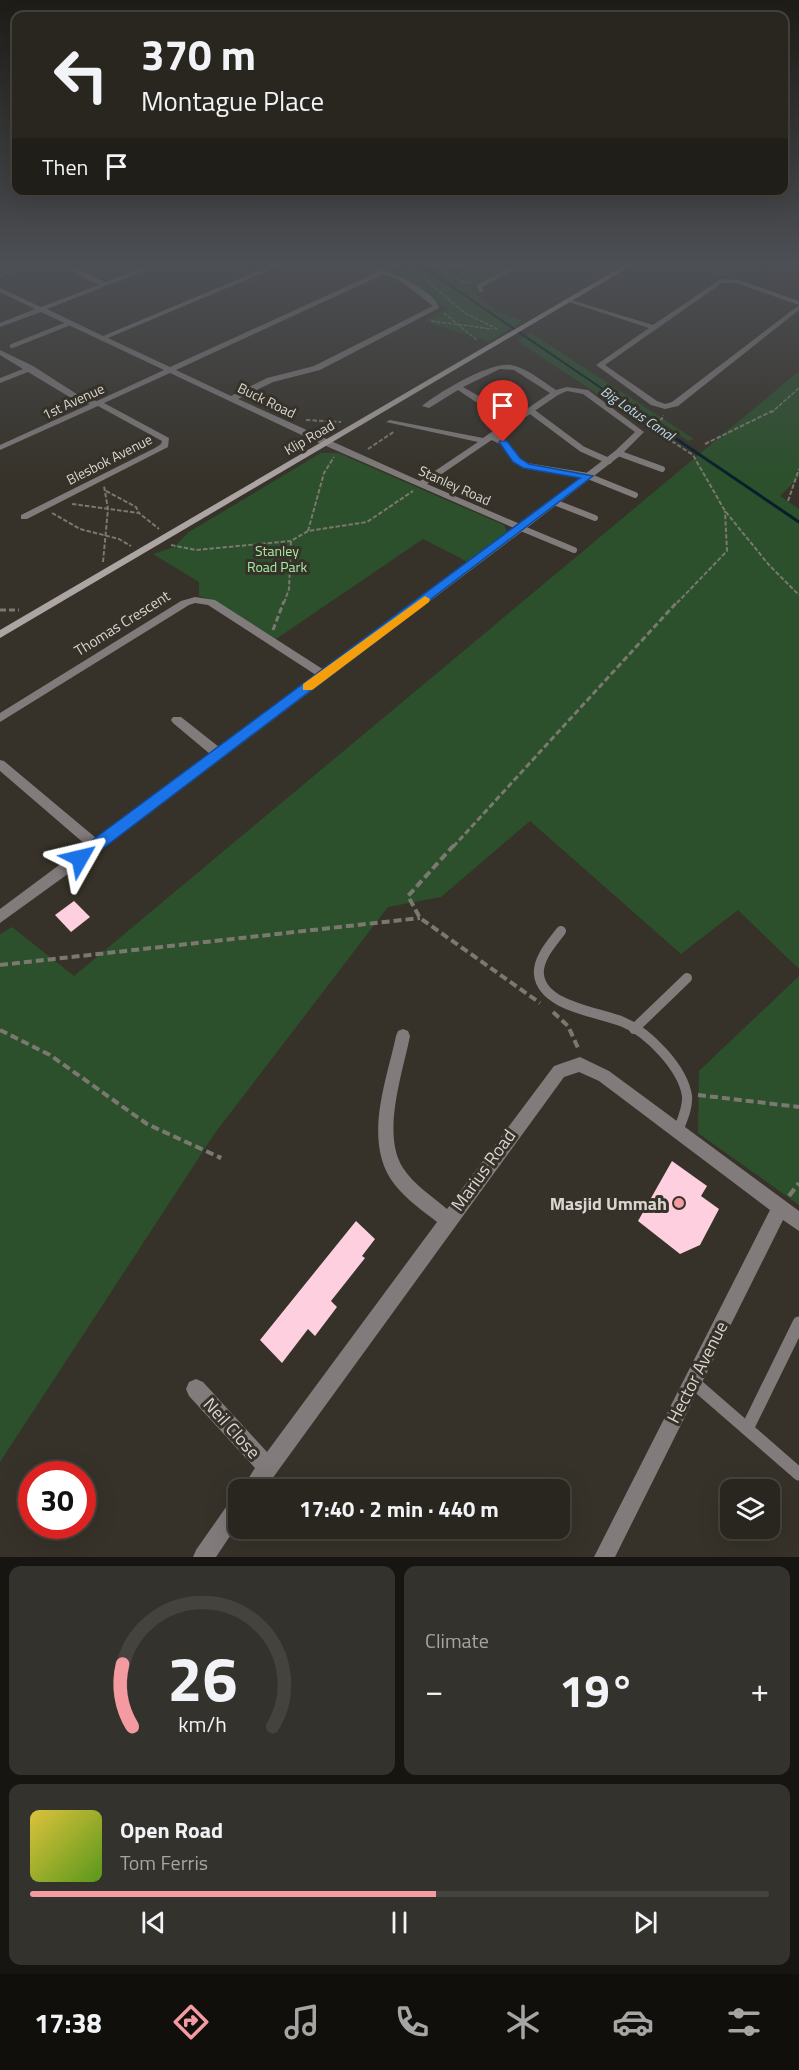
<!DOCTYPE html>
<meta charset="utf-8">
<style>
:root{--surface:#28261f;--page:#34322c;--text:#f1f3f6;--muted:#a5a5a4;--line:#44433d;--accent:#f49aa1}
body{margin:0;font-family:"Titillium Web",sans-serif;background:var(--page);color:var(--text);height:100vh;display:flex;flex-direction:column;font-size:22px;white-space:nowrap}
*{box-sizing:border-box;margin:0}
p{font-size:20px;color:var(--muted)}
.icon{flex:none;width:33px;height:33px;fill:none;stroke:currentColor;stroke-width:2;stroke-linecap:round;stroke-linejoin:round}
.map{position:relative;height:1557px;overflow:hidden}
.drawer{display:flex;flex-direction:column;gap:9px;padding:9px;background:#161511;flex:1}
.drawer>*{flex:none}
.guide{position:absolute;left:12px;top:12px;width:776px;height:183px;border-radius:12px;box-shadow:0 6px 24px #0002,0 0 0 2px var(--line);background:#28261f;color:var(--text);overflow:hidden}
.controls{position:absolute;left:720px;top:1479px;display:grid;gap:12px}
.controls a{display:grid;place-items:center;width:60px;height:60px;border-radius:12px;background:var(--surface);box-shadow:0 6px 24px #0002,0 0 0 2px var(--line);font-size:30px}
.speed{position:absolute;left:18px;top:1461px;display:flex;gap:12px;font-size:30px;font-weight:700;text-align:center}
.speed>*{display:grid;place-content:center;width:78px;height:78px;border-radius:50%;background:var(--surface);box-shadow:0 6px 24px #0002,0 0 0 2px var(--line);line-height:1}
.speed .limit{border:9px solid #d22;background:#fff;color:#111}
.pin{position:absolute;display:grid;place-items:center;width:51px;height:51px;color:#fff;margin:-62px -26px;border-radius:50% 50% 50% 0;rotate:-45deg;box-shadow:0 0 6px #0007}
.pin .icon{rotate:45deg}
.me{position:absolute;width:66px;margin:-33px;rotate:53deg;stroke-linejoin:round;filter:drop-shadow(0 0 4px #0008)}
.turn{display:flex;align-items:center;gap:21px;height:126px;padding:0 30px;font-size:27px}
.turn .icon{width:78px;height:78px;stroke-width:2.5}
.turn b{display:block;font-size:42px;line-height:51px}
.then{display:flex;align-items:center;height:57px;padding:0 30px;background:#0003;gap:12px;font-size:22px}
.big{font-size:45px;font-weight:700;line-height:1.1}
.drawer .card{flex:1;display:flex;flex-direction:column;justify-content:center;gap:9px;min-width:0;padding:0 21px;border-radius:12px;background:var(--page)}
.drawer .dial{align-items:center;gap:0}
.dial svg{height:156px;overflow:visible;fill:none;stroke:var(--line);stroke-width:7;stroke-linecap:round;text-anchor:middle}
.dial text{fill:var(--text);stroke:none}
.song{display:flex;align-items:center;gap:18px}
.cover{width:72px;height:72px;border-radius:9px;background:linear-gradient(135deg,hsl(50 70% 55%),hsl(90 70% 35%))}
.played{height:6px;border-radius:3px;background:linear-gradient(90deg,var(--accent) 55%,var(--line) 55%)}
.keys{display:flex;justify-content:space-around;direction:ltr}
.heat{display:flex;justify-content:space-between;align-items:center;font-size:33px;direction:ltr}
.drawer .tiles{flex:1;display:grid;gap:9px;grid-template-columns:1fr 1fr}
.card:last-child{grid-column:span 2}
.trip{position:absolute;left:228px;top:1479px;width:342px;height:60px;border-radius:12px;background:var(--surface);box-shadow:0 6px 24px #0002,0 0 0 2px var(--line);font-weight:700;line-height:60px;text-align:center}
.dock{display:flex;height:96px;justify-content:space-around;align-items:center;background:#100f0c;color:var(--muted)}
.dock .icon{width:42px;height:42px}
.dock .current{color:var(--accent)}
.dock b{font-size:27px;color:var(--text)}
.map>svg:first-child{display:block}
.green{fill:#2b502b}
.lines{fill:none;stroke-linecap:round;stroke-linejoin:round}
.stream-far1{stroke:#061f2a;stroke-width:2}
.stream{stroke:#061f2a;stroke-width:3}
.building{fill:#fdcfdf}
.path-far4{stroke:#7b7870;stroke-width:1.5;stroke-dasharray:4 1.5;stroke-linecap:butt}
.path-far3{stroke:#7b7870;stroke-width:2;stroke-dasharray:4.5 2;stroke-linecap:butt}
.path-far2{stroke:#7b7870;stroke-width:3;stroke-dasharray:6 3;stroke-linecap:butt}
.path-far1{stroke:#7b7870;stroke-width:4;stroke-dasharray:8 4;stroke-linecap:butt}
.path{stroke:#7b7870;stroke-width:4.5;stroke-dasharray:9 4.5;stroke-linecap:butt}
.lane-far3{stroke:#817b7b;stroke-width:4.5}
.lane-far2{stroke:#817b7b;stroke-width:6}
.lane-far1{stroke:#817b7b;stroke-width:10}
.lane{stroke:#817b7b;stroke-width:13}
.street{fill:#817b7b;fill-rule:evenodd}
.secondary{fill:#ada4a4;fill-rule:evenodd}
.route{fill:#1a73e8;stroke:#114b97;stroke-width:1.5}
.slow{fill:#f59e0b}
.poi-dot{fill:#f49aa1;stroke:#363229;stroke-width:2}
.labels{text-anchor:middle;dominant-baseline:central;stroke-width:6;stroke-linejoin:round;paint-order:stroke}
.far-street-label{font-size:14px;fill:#d9d6d1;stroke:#363229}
.far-water-label{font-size:14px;font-style:italic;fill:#b8def3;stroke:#363229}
.far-park-label{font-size:14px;fill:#a5eda3;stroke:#363229}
.street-label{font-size:15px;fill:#d9d6d1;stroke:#363229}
.near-street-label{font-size:18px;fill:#d9d6d1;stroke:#363229}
.near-poi-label{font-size:18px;font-weight:bold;fill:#d9d6d1;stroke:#363229;text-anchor:end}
</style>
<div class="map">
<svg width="799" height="1557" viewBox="0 0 799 1557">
<rect width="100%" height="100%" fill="#363229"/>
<!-- green -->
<path class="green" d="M369 263C401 263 467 255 492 277L471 287 473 291 496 311 523 321 489 342 424 321 448 309 385 269Z
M531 333 694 439 688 441 652 416 637 420 517 341Z
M799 371V477L780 496 799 509V969L738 910 681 954 530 821 441 897 388 907 215 1133 0 1462V934L12 927 74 976Z
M321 453H338L504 525 507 532 468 562 423 539 276 639 215 601 199 596V582L153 554 174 547 189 532Z
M799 976V1205L698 1133 699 1071Z"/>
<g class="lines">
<!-- stream-far1 -->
<path class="stream-far1" d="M417 263 638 413"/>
<!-- stream -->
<path class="stream" d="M635 411 799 522"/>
</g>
<!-- building -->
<path class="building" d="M74 901 90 917 71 932 55 915Z
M672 1161 707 1186 701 1196 719 1209 700 1245 680 1254 638 1221Z
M356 1221 375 1239 362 1256 365 1258 331 1301 337 1307 315 1336 308 1329 282 1363 260 1340Z"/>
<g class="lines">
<!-- path-far4 -->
<path class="path-far4" d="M406 263 465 313 499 330
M434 263 454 278 471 284
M441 263 483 273
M710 263 720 273
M394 267 403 263
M0 275 35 263
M444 313 478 341
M431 321 492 329
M771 413 799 388"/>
<!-- path-far3 -->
<path class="path-far3" d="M306 420 341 422
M647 424 662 419 663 415
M650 427 693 455 725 511 769 565 799 595
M705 444 772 411
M368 449 395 431
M106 491 136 507 139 513
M788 501 799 469
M72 504 139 513 159 529
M52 513 80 529 119 539 131 546
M308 531 324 473 334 457
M171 545 196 550 291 541
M103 562 108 509 104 486
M284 603 289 589 291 541 308 531 367 522 413 491
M677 603 727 551 725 511"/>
<!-- path-far2 -->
<path class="path-far2" d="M0 610H19
M273 630 284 601
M453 847 678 601"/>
<!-- path-far1 -->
<path class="path-far1" d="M454 845 408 896 420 918 540 1003
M0 965 420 918
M553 1012 568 1026 579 1050
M0 1030 50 1055 147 1124 221 1158
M698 1095 799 1107"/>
<!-- path -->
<path class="path" d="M219 1157 221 1158
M789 1196 799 1183"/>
<!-- lane-far3 -->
<path class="lane-far3" d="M12 346 70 323
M530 410 533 413"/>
<!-- lane-far2 -->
<path class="lane-far2" d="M531 411 582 449 609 461
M492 437 503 442 516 460 527 466 588 476 635 495
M618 453 662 469
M554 502 595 518
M521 528 574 550"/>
<!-- lane-far1 -->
<path class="lane-far1" d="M561 931C552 943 537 959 539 975 543 1007 599 1012 623 1022 648 1032 683 1068 687 1096 688 1108 682 1120 678 1131
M634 1029 687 978"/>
<!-- lane -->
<path class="lane" d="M693 1382 799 1474
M747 1429 799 1323"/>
<!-- street -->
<path class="street" d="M54 263H62L105 282 155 263H164L47 309 103 336 277 263H286L108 338 170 367 378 272 354 263C374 263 436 289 439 308L320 370 273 382 238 399 420 481 478 442 386 422 390 420 483 438 515 416 476 402 458 390 429 408 422 406C437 393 491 361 511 365 527 368 542 381 556 390L567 387 588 390 644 432 621 455 524 530 101 850 0 923V909L86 845 0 771V760L4 761 96 838 210 754 173 723 171 720 173 717H181L219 747 316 675 208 605 195 603 189 605 0 722V713L181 601 195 597 215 600 324 670 514 528 310 439 170 373 104 403 169 438 168 447 27 519H21V515L155 448 161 444 162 441 98 406 0 450V445L90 404 78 402 28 372 0 383V378L23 369 0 355V350L33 366 83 398 97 401 164 370 41 312 0 327V323L35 309 0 292V288L41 307 99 285ZM384 274 398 279 433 306 314 366 267 378 231 396 176 370ZM500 369 514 370 550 393 521 413 482 398 463 387ZM567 391 583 394 635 432 615 451 520 524 427 484 558 395Z
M519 263H527L482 287 484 291 479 292 477 285Z
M721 279 739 280 799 301V305L736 283H722L605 365 657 401 665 404 672 402 799 305V310L678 406 665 409 651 405 596 365 649 328 566 301 571 300 653 325Z
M403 1029 408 1031 410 1036C403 1072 381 1134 403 1168 414 1185 432 1196 447 1209L554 1066 580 1057 609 1071 799 1211V1231L783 1220 615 1557H594L770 1210 599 1081 579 1072 564 1077 264 1490H241L255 1468 189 1396 186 1389 189 1382 196 1379 203 1382 267 1452 437 1222C423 1211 407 1200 395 1185 362 1143 386 1083 396 1036L398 1031Z
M238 1497V1524L216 1557H193L196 1550 231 1500Z"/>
<!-- secondary -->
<path class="secondary" d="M628 263H636L0 638V630Z"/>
</g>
<!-- sky -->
<linearGradient id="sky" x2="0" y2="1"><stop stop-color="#1e1c17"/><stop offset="0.55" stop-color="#4c4f54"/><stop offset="1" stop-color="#4c4f54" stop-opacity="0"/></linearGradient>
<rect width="799" height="481" fill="url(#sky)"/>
<!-- route -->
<path class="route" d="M500 441H507L520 458 529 464 593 476 85 862H75L73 858 75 853 580 478 523 468 513 462 499 442Z"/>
<!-- slow -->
<path class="slow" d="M425 596 430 599 429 602 312 690H303V684Z"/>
<!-- markers -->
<circle class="poi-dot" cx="679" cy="1203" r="6"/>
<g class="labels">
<!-- far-street labels -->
<g class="far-street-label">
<text transform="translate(267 400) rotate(26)">Buck Road</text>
<text transform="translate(73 401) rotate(-25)">1st Avenue</text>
<text transform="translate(309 437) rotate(-30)">Klip Road</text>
<text transform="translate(109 459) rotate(-27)">Blesbok Avenue</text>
<text transform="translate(455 485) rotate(24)">Stanley Road</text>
</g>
<!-- far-water labels -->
<g class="far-water-label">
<text transform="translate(638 413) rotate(34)">Big Lotus Canal</text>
</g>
<!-- far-park labels -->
<g class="far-park-label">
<text x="277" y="550">Stanley<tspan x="277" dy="16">Road Park</tspan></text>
</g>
<!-- street labels -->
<g class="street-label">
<text transform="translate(122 623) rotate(-32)">Thomas Crescent</text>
</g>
<!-- near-street labels -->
<g class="near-street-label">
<text transform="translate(483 1170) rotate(-54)">Marius Road</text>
<text transform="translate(697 1372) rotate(-63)">Hector Avenue</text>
<text transform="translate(232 1428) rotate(48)">Neil Close</text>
</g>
<!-- near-poi labels -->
<g class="near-poi-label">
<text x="667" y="1203">Masjid Ummah</text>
</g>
</g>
</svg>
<div class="controls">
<a><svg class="icon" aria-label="layers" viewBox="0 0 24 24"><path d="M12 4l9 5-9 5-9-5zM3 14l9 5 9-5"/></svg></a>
</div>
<div class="speed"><div class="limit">30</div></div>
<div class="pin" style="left:503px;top:442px;background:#d93025"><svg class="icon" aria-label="arrive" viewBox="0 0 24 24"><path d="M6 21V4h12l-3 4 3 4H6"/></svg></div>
<svg class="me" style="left:80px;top:858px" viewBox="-20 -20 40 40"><path d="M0-17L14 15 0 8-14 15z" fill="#1a73e8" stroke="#fff" stroke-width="4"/></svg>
<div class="trip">17:40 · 2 min · 440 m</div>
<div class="guide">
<div class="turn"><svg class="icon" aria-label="left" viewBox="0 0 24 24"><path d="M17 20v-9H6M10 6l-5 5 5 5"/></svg><div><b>370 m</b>Montague Place</div></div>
<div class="then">Then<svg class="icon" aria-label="arrive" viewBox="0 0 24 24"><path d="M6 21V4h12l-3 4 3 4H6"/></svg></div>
</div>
</div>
<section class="drawer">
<div class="tiles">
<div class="card dial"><svg viewBox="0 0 100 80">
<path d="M14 69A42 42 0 1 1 86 69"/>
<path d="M14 69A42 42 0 0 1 9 37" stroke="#f49aa1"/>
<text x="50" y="56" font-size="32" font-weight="700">26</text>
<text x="50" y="72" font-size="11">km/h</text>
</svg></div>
<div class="card"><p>Climate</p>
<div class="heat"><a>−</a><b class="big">19°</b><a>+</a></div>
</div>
<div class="card">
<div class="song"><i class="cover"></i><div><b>Open Road</b><p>Tom Ferris</p></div></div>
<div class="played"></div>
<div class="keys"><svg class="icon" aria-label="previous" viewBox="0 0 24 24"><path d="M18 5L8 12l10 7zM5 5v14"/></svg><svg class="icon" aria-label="pause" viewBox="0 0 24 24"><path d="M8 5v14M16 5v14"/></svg><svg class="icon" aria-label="next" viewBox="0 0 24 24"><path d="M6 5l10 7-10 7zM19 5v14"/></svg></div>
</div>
</div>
</section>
<nav class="dock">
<b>17:38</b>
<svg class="icon current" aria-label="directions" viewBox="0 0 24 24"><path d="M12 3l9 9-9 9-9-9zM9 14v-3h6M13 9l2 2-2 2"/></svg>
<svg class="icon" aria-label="music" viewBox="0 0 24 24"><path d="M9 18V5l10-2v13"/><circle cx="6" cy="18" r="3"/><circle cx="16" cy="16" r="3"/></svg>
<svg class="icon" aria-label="phone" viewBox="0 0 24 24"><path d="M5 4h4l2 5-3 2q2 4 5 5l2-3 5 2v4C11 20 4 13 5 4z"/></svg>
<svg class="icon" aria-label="climate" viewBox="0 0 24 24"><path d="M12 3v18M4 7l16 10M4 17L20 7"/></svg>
<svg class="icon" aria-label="car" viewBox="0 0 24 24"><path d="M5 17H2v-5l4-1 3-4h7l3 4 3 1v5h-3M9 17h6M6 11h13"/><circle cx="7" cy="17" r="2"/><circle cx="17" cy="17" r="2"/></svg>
<svg class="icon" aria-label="filters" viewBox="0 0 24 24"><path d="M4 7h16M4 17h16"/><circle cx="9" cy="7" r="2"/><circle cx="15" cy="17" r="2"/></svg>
</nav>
